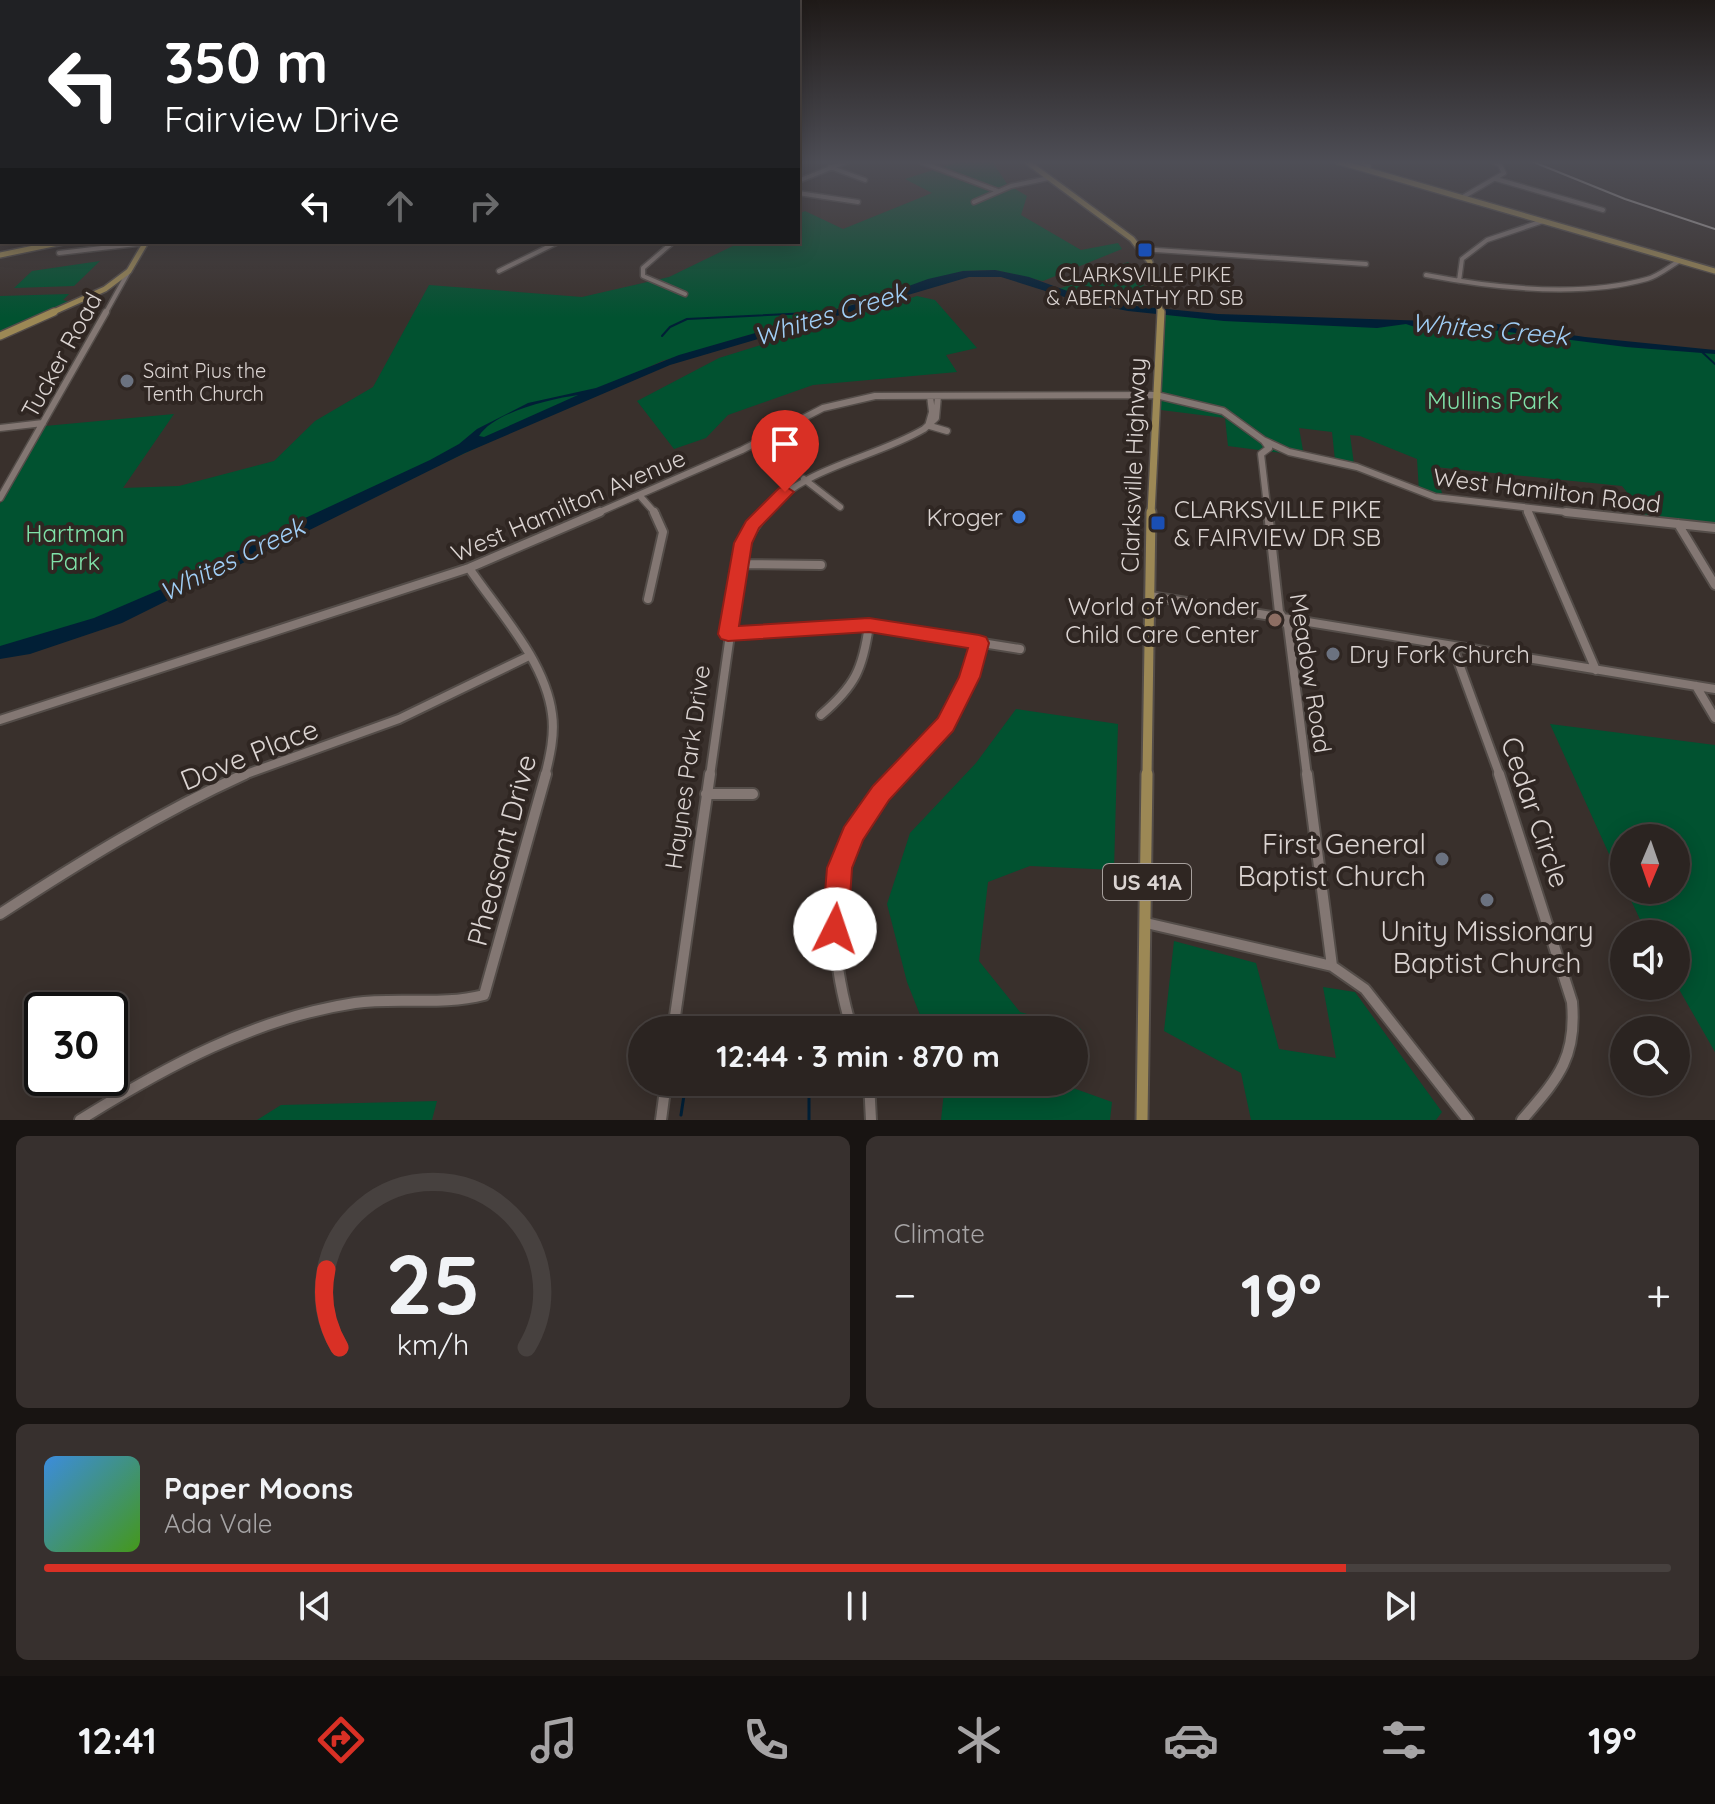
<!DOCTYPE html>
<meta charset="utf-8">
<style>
:root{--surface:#2b2421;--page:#37302e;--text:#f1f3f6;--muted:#a6a4a5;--line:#47413f;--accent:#d93025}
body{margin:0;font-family:Quicksand,sans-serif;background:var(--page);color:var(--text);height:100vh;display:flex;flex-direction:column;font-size:30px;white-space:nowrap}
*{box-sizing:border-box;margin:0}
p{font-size:26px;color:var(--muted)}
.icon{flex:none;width:44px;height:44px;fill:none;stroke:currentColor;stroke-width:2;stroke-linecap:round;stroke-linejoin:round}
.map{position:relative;height:1120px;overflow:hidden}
.side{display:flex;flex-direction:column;gap:16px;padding:16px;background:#181412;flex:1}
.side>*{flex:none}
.top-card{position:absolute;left:0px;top:0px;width:800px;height:244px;box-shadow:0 4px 20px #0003,0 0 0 2px var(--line);background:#202124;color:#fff;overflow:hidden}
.needle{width:52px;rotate:182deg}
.buttons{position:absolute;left:1610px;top:824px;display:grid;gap:16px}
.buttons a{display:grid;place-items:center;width:80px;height:80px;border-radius:50%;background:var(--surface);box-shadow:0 4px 20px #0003,0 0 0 2px var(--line);font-size:40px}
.speed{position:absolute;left:24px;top:992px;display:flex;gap:16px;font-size:40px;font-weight:700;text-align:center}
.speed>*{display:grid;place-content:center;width:104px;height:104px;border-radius:50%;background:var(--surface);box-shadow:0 4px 20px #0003,0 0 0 2px var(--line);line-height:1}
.speed .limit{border:4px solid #111;border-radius:12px;background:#fff;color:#111}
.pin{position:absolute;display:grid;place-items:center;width:68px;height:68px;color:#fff;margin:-82px -34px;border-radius:50% 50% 50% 0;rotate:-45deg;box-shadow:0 0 8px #0007}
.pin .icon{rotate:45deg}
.me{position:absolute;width:88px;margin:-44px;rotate:4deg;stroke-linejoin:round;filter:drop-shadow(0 0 6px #0008)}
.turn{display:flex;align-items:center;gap:28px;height:168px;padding:0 32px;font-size:36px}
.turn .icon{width:104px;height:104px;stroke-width:2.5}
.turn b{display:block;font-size:56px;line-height:68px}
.lanes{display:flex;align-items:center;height:76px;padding:0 32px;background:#0003;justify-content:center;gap:40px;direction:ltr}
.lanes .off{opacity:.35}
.big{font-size:60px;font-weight:700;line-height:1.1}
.side .tile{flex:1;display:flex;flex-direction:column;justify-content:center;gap:12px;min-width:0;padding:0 28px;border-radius:12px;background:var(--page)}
.side .dial{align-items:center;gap:0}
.dial svg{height:208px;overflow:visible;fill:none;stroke:var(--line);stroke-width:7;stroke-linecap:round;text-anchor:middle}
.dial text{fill:var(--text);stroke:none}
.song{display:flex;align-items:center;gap:24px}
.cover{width:96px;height:96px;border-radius:12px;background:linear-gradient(135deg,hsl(210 70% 55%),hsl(100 70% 35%))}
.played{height:8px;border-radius:4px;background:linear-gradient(90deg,var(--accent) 80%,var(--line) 80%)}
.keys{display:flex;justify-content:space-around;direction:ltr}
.heat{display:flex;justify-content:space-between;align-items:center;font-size:44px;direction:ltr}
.side .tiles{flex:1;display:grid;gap:16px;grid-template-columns:1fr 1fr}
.tile:last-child{grid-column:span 2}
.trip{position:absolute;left:628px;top:1016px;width:460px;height:80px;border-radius:40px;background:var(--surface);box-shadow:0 4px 20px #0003,0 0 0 2px var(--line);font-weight:700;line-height:80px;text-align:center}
.menu{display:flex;height:128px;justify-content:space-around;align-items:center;background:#110e0d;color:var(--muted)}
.menu .icon{width:56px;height:56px}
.menu .current{color:var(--accent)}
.menu b{font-size:36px;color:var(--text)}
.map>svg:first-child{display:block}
.green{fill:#015230}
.water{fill:#011f36;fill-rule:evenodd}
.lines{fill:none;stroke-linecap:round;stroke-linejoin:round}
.stream-far1{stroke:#011f36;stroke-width:2}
.stream{stroke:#011f36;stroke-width:3}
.minor-far3-casing{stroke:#544d49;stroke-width:7}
.minor-far2-casing{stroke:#544d49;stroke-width:9}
.minor-far1-casing{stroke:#544d49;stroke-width:12}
.minor-casing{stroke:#544d49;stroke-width:14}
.major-far3-casing{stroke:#544d49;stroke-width:8}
.major-far2-casing{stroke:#544d49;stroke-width:10}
.major-far1-casing{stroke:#544d49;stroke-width:13}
.major-casing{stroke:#544d49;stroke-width:15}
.minor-far3{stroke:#837773;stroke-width:4}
.minor-far2{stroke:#837773;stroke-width:6}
.minor-far1{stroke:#837773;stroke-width:8}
.minor{stroke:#837773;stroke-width:10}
.major-far3{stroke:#9c8855;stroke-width:5}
.major-far2{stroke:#9c8855;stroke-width:7}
.major-far1{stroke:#9c8855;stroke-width:9}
.major{stroke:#9c8855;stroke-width:11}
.rail{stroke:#b3aca9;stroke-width:2}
.route{fill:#d93025;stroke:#8d1f18;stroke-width:2}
.transit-dot{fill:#1a4fb4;stroke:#2f2622;stroke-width:3}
.worship-dot{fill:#6b7280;stroke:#2f2622;stroke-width:3}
.shop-dot{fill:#3f7fe0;stroke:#2f2622;stroke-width:3}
.education-dot{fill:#8d6e63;stroke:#2f2622;stroke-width:3}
.labels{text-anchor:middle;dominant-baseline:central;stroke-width:8;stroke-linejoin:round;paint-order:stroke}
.far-poi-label{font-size:20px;fill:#dbd4d2;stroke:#2f2622}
.shield{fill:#2f2622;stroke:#a7a09d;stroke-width:2}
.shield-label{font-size:22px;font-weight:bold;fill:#dbd4d2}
.street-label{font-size:24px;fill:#dbd4d2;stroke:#2f2622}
.park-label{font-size:24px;fill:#7fe1a8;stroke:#2f2622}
.poi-label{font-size:24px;fill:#dbd4d2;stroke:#2f2622;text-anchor:start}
.water-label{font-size:26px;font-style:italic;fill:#a0cef6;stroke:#2f2622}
.near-street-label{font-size:28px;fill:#dbd4d2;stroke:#2f2622}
.near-poi-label{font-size:28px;fill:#dbd4d2;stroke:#2f2622;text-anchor:end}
</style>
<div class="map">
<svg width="1715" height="1120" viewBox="0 0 1715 1120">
<rect width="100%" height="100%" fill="#39302c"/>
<!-- green -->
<path class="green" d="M961 161H992L1007 184 1027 196 1021 215 1081 250 1118 243 1122 249 1043 281 995 270 963 271 662 361 238 559 76 627 0 648V504L45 426 174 414 123 488 179 486 274 461 315 421 373 387 429 285 582 297 669 277 741 242H798V214L805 211 843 229 932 193 905 179Z
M100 261 74 286 14 288 32 271Z
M1128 262 1151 296V306L1111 303 1059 289Z
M69 294 63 300 77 304 0 336V296Z
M917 296 935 300 977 348 946 355 957 372 813 385 728 415 706 438 674 449 637 401 719 358Z
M1162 312 1496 328 1715 353V525L1648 519 1622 486 1435 467 1443 497 1419 491 1417 459 1360 436 1350 435 1354 464 1335 460 1332 432 1299 428 1304 456 1228 446 1225 418 1161 410Z
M1016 709 1118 724 1114 870 1030 866 988 882 979 961 1020 1012 1081 1029 1074 1078V1030H926L907 982 887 904 910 833 976 763Z
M1550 724 1715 745V1052L1676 984V934H1647L1626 890H1676V838H1624V887Z
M1174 941 1256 963 1279 1049 1336 1058 1323 987 1355 992 1442 1112 1436 1120H1251L1241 1073 1164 1031Z
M945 1082H1073V1088L1112 1102 1110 1120H941Z
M437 1101 432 1120H257L281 1105Z"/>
<!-- water -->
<path class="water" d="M995 270 1029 277 1084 297 1136 306 1218 314 1491 323 1585 337 1715 350V354L1626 347 1485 329 1443 331 1424 330 1406 324 1377 328 1224 321 1128 311 1077 301 1001 277H969L670 365 465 453 122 623 30 654 0 659V646L94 618 164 588 275 532 430 460 459 444 477 429 528 403 596 388 679 355 873 299 928 279 963 271ZM578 395 484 437 479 436C494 412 550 399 578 395Z"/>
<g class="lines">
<!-- stream-far1 -->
<path class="stream-far1" d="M662 336 670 327 687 319 831 312
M1701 351 1715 364"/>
<!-- stream -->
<path class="stream" d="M809 1085V1120
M681 1115 686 1082"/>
<defs>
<path id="minor-far3" d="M918 161 998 191
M1357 161 1369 166 1368 169
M830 167 865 180
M1496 179 1603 210
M798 181 848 161
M798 193 858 202
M1463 197 1504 173 1500 165 1493 161
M974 202 1011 186 1049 178
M673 242 643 268V276L685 294
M1141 249 1366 264
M59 253 145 243
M499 271 558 242
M1426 275C1494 288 1579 298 1647 279 1658 276 1669 267 1679 261
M1459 281 1462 259 1487 240 1543 221
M105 314 129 271"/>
<path id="minor-far2" d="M928 426 932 412 930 396
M930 426 947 431
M0 428 43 423
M1264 441 1269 448 1261 454 1268 514
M804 479 840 507
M640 496 656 514
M0 498 106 312
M1526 508 1528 514
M595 514 742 450 823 408 875 396 1156 395 1223 411 1263 440 1289 452 1357 467 1435 497 1584 514
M763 514C806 465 871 460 924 429L936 418 938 396"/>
<path id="minor-far1" d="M1268 512 1279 612 1288 626 1307 776
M1528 512 1596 670
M1566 512 1715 528
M1678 524 1715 585
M738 564 821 565
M469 568C498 611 545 660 552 714 555 734 550 756 545 776
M1150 596 1715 689
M648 599 663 532 654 512
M728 634 869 625 1020 649
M1453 647 1500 776
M1696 686 1715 718
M821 715C855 686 863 669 869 625
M0 720 469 568 600 512
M241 776 399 719 527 657
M710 776 743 543 765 512
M898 776C939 738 963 696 979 643"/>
<path id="minor" d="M1307 774 1332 966
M1499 774 1572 1002C1577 1059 1557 1079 1522 1120
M706 794H753
M0 914C80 862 159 813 245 774
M1146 923 1332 966 1365 989 1468 1120
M673 1030 710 774
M852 1030C824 936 824 845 901 774
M869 1082 871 1120
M80 1120C165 1067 255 1018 355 1003 398 997 442 1006 484 995L546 774
M661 1120 666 1082"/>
<path id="major-far3" d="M1026 161 1132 239 1150 262 1161 314
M1336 161 1715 271
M0 255 63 242
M49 314 105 289 129 271 146 242"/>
<path id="major-far2" d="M0 336 54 312
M1151 514 1161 312"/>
<path id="major-far1" d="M1147 776 1151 512"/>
<path id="major" d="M1142 1120 1147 774"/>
</defs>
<!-- minor-far3 casing -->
<use href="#minor-far3" class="minor-far3-casing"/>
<!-- minor-far2 casing -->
<use href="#minor-far2" class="minor-far2-casing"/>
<!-- minor-far1 casing -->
<use href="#minor-far1" class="minor-far1-casing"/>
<!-- minor casing -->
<use href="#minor" class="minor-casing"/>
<!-- major-far3 casing -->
<use href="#major-far3" class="major-far3-casing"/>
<!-- major-far2 casing -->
<use href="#major-far2" class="major-far2-casing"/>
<!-- major-far1 casing -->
<use href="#major-far1" class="major-far1-casing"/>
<!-- major casing -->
<use href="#major" class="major-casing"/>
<!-- minor-far3 -->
<use href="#minor-far3" class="minor-far3"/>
<!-- minor-far2 -->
<use href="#minor-far2" class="minor-far2"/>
<!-- minor-far1 -->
<use href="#minor-far1" class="minor-far1"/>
<!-- minor -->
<use href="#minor" class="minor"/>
<!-- major-far3 -->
<use href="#major-far3" class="major-far3"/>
<!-- major-far2 -->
<use href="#major-far2" class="major-far2"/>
<!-- major-far1 -->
<use href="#major-far1" class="major-far1"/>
<!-- major -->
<use href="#major" class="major"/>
<!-- rail -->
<path class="rail" d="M1531 161 1625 199 1715 229"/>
</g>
<!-- sky -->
<linearGradient id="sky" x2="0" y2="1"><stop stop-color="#1f1a18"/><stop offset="0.51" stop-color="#4e4e56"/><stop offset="1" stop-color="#4e4e56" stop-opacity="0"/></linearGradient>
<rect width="1715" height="318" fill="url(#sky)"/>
<!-- route -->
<path class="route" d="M785 486 794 492 759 528 752 543 739 626 869 618 979 635 986 637 989 643 980 677 953 731 889 800 863 840 852 868 848 929 844 938 835 942 825 938 822 929 827 868 844 827 873 786 938 718 959 677 968 648 869 632 728 641 721 639 718 634 734 543 746 521 779 488Z"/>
<!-- markers -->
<g class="transit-dot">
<rect x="1137" y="242" width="16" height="16" rx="4"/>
<rect x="1150" y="515" width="16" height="16" rx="4"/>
</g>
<g class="worship-dot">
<circle cx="127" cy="381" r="8"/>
<circle cx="1333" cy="654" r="8"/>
<circle cx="1442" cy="859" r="8"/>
<circle cx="1487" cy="900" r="8"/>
</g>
<circle class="shop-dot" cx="1019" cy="517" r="8"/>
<circle class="education-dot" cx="1275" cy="620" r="8"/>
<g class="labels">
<!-- far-poi labels -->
<g class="far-poi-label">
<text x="1145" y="274">CLARKSVILLE PIKE<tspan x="1145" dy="23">&amp; ABERNATHY RD SB</tspan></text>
<text x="143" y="370" text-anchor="start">Saint Pius the<tspan x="143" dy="23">Tenth Church</tspan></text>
</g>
<!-- shield labels -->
<rect class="shield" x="1103" y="864" width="88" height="36" rx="6"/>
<g class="shield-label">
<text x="1147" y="882">US 41A</text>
</g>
<!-- street labels -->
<g class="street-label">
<text transform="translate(61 355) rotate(-61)">Tucker Road</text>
<text transform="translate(1133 465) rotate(-88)">Clarksville Highway</text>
<text transform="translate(1547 490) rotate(7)">West Hamilton Road</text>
<text transform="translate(568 505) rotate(-23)">West Hamilton Avenue</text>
<text transform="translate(1311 673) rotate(81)">Meadow Road</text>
<text transform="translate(687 767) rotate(-82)">Haynes Park Drive</text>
</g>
<!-- park labels -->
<g class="park-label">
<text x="1493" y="400">Mullins Park</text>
<text x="75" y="533">Hartman<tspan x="75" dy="28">Park</tspan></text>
</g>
<!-- poi labels -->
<g class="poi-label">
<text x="1174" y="509">CLARKSVILLE PIKE<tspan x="1174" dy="28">&amp; FAIRVIEW DR SB</tspan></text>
<text x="1003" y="517" text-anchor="end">Kroger</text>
<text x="1259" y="606" text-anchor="end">World of Wonder<tspan x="1259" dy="28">Child Care Center</tspan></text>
<text x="1349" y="654">Dry Fork Church</text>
</g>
<!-- water labels -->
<g class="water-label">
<text transform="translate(830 314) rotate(-17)">Whites Creek</text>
<text transform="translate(1490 329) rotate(5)">Whites Creek</text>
<text transform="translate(232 559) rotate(-26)">Whites Creek</text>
</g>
<!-- near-street labels -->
<g class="near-street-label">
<text transform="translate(249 754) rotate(-22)">Dove Place</text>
<text transform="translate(1536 812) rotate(71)">Cedar Circle</text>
<text transform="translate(501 850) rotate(-75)">Pheasant Drive</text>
</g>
<!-- near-poi labels -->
<g class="near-poi-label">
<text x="1426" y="843">First General<tspan x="1426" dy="32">Baptist Church</tspan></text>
<text x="1487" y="930" text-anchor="middle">Unity Missionary<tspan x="1487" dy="32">Baptist Church</tspan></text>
</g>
</g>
</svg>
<div class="buttons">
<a><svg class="needle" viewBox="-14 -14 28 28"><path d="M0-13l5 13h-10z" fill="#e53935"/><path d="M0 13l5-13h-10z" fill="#a6a4a5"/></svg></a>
<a><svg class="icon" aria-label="sound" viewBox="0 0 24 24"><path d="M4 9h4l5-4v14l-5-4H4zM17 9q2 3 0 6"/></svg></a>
<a><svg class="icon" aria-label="search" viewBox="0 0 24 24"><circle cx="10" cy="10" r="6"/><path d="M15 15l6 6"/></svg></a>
</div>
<div class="speed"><div class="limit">30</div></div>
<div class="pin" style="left:785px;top:492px;background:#d93025"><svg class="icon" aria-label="arrive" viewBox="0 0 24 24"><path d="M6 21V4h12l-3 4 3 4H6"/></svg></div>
<svg class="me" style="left:835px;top:929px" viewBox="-20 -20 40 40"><circle r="19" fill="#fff"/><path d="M0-13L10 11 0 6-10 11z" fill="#d93025"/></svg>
<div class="trip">12:44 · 3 min · 870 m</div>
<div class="top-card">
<div class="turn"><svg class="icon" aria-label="left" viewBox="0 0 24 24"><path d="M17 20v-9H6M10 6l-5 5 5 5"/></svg><div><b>350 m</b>Fairview Drive</div></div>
<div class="lanes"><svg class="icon" aria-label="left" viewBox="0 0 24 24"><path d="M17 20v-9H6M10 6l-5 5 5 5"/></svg><svg class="icon off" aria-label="ahead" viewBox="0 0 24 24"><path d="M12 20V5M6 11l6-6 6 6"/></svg><svg class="icon off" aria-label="right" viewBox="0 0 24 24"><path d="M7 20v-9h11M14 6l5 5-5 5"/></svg></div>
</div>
</div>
<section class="side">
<div class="tiles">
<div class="tile dial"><svg viewBox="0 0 100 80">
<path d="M14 69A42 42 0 1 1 86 69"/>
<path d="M14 69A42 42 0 0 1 9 39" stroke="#d93025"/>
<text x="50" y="56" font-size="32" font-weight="700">25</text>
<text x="50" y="72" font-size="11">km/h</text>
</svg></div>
<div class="tile"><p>Climate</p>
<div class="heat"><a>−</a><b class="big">19°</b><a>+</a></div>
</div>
<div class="tile">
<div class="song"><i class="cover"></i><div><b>Paper Moons</b><p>Ada Vale</p></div></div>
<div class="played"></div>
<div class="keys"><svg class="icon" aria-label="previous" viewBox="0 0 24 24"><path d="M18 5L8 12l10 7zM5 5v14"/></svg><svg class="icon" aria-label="pause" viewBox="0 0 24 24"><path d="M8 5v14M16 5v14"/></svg><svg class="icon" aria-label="next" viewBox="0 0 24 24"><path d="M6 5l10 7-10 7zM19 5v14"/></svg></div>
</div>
</div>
</section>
<nav class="menu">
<b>12:41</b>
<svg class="icon current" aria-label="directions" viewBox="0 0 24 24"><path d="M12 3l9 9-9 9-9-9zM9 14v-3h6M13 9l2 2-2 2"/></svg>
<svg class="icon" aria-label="music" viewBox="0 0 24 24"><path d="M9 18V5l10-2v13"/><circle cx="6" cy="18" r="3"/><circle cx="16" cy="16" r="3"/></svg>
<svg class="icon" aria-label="phone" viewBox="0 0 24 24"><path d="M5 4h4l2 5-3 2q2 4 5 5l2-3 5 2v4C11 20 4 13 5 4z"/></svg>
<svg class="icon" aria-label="climate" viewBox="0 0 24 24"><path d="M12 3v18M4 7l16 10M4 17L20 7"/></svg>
<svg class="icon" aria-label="car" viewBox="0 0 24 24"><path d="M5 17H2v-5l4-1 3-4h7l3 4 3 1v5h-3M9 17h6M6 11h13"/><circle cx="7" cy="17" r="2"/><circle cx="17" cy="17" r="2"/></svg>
<svg class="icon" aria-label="filters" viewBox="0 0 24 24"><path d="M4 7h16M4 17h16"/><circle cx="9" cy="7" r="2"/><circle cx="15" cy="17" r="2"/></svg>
<b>19°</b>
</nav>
